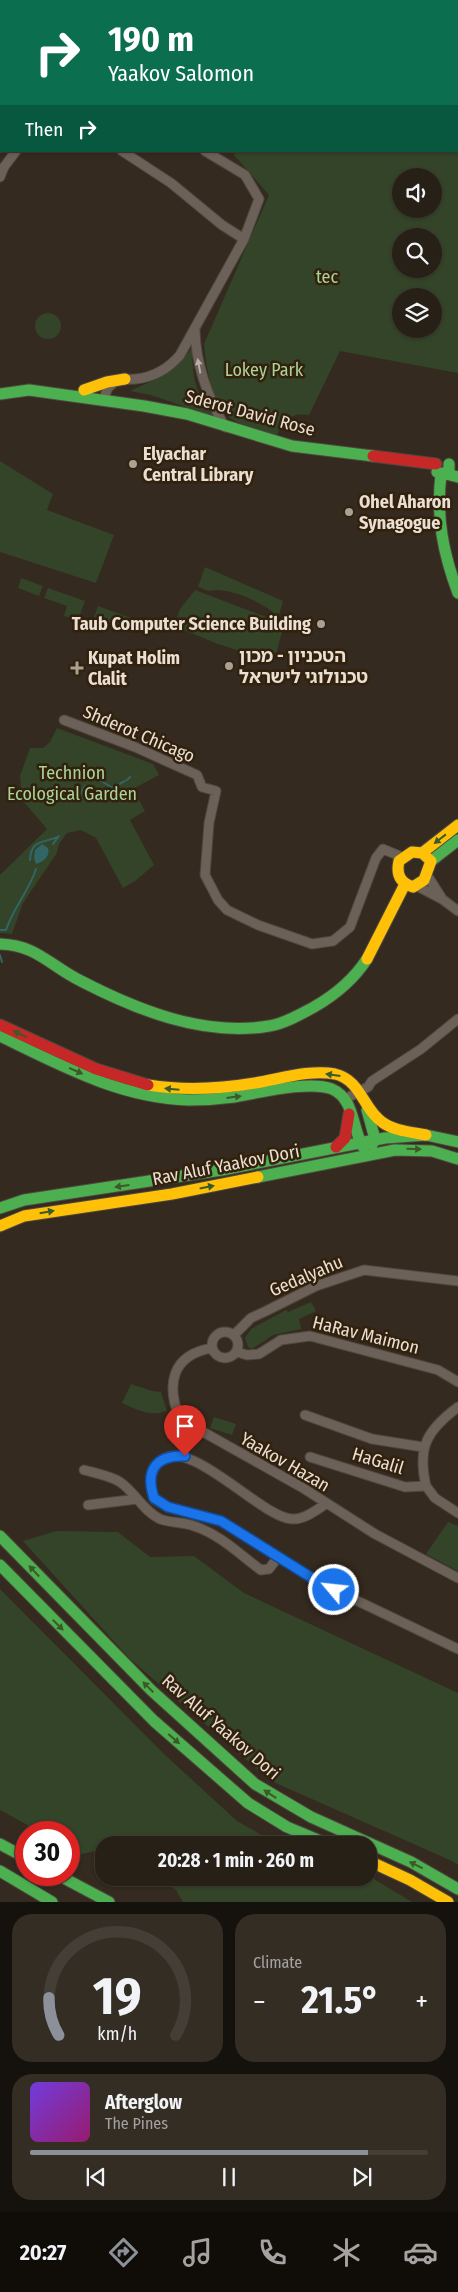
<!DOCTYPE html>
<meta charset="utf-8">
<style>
:root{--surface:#272017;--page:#332d24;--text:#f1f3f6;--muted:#a4a3a1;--line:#433e36;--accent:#8c9099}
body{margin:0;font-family:"Fira Sans Condensed","Noto Sans Hebrew",sans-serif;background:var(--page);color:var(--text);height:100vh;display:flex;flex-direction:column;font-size:19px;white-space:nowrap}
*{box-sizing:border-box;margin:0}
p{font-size:16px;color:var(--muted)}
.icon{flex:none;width:28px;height:28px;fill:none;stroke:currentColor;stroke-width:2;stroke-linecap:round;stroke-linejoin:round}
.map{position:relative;height:1902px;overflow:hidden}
.panel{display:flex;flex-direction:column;gap:12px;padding:12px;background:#15120d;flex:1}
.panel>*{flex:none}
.hud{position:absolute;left:0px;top:0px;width:459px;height:152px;box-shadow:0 1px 4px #0004,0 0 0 1px var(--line);background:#0b6e4f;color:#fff;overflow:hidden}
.fabs{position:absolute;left:392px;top:168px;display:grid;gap:10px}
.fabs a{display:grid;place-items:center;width:50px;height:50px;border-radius:50%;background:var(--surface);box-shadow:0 1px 4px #0004,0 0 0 1px var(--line);font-size:25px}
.speed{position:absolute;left:15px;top:1821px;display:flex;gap:10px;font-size:25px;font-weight:700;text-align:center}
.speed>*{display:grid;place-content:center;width:65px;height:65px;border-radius:50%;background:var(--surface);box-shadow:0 1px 4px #0004,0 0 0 1px var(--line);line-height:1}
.speed .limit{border:8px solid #d22;background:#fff;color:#111}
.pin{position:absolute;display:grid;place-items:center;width:42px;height:42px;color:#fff;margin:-51px -21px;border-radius:50% 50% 50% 0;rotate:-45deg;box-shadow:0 0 5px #0007}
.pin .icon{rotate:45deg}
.me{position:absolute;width:55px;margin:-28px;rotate:298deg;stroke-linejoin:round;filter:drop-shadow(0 0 4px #0008)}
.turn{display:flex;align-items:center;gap:18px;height:105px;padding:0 25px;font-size:22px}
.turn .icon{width:65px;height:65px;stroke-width:2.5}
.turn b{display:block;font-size:35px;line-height:42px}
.then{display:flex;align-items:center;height:48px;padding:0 25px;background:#0003;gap:10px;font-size:19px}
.big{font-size:38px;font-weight:700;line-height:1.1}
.panel .card{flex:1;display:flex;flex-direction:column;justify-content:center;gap:8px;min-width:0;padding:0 18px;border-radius:20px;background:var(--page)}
.panel .dial{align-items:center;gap:0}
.dial svg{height:130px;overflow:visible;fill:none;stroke:var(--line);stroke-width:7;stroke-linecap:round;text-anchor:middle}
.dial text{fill:var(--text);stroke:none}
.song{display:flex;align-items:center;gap:15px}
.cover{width:60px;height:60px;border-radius:8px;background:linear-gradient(135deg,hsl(260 70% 55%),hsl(320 70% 35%))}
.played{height:5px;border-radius:2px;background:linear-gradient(90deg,var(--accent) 85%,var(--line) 85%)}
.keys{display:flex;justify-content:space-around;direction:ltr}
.heat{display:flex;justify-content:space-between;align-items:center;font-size:28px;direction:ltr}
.panel .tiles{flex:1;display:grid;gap:12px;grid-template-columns:1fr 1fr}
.card:last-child{grid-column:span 2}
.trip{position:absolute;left:95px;top:1836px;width:282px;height:50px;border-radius:20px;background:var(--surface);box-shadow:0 1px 4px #0004,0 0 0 1px var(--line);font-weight:700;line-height:50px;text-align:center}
.tab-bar{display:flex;height:80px;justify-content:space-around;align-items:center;background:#100d09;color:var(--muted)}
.tab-bar .icon{width:35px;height:35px}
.tab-bar .active{color:var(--accent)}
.tab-bar b{font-size:22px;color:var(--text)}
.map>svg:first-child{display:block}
.green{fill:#334428;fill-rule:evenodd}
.water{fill:#326565}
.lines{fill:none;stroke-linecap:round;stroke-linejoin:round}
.stream{stroke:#326565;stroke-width:2}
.street-casing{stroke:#4f473d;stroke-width:11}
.fast-casing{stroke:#4f473d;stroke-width:13}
.slow-casing{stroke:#4f473d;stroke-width:13}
.jam-casing{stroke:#4f473d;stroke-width:13}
.street{stroke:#6c6159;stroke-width:9}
.fast{stroke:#4caf50;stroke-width:11}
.slow{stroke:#ffc107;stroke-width:11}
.jam{stroke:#c62828;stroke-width:11}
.oneway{fill:#b8ada2}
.oneway2{fill:#3c5a28}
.route-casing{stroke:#114b97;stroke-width:12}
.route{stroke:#1a73e8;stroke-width:9}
.poi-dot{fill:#aaa093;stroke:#31210d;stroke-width:2}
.labels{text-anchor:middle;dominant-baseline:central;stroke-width:5;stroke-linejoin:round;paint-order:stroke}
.park-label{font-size:18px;fill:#abd399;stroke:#31210d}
.street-label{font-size:18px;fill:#eadfd2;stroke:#31210d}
.poi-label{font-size:18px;font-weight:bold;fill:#eadfd2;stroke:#31210d;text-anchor:start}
</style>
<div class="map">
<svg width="458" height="1902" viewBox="0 0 458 1902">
<rect width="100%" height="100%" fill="#342a1f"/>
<!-- green -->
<path class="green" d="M0 0H458V373L340 351 311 411 309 415C291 412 283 420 277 435 265 431 238 425 229 417 211 403 206 365 204 344L269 195 234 155 235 151H458V1H1L0 40ZM401 176H434V209H401ZM401 236H434V269H401ZM401 296H434V329H401Z
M35 326a13 13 0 1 1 26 0a13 13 0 1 1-26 0Z
M192 347C193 380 194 390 214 417L151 395 130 391C159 377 172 377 192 347Z
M0 461 53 494 47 510 114 535 96 583 0 552Z
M205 567 283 601 278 619 274 618 275 614C262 602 226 586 209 591L198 587Z
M21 578 43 586 39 596 18 588Z
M48 588 85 601 78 620 64 616 67 606 44 598Z
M195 590 284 624 274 662 218 644 174 626 180 609Z
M98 606 131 618 127 629 94 617Z
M57 728 153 764 159 775 133 789 145 811 130 820 154 865 135 881 123 888 96 838 81 830 67 833 59 844 57 853 23 903 12 934 0 933V875L47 829 22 800 20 776 30 748H43L50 742Z
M311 1302 316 1311 299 1319 301 1329 273 1335 252 1349 248 1347 245 1338 251 1329 286 1310 288 1312Z
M131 1384 152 1391 161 1392 167 1411C149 1417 138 1410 122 1403Z
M214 1417 236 1424 232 1435 210 1428Z
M448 1522 458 1526V1571L426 1554Z
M56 1531 118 1532 150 1557 194 1556 244 1593 458 1693V1865L452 1861 271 1781 129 1658 23 1541Z
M0 1589 163 1753 237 1821 279 1845H104V1849L78 1855 69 1849V1832H40L0 1810Z
M369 1876 412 1902H183L176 1890 158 1878Z"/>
<!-- water -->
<path class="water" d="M42 844 48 848C51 856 43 862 36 864L34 858 35 850Z"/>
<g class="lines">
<!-- stream -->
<path class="stream" d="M92 780 96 778 113 788 120 784
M127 780 130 777
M121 783 125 781
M77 800 85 786
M53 844 59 836
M30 860C31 840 42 843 58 837
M0 930H6C13 908 29 891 36 869
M0 955 2 962"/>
<defs>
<path id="street" d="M0 50H1
M205 151 245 175 259 199 244 239
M0 177 4 167 16 151
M195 331C196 366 207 396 225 427
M104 400C105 396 106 389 110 386 117 378 126 380 136 379 154 377 168 369 180 355L244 239 222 225 171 183 122 151
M64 720 135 747 197 775 202 787 216 791 209 823 205 875 218 900 227 910 258 925 312 944 333 941 350 927 376 858 383 849 402 857
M427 875 441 897
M417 886 442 899 458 911
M345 1099 368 1087 372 1081 421 1049 458 1019
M212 1345a13 13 0 1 1 26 0a13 13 0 1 1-26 0Z
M234 1335 251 1318 266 1311 316 1286 364 1270 458 1281
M212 1348C171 1355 166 1385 180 1419L303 1488 375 1534 458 1578
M237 1352 247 1355 259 1354 281 1340 310 1336 438 1370 458 1382
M305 1415 372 1439 423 1447
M310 1457 405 1487 426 1486 435 1498 458 1513
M84 1470C95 1473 111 1476 120 1482 135 1492 143 1511 160 1519 170 1523 183 1522 194 1526 221 1535 239 1554 261 1570L269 1569 278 1557
M426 1486C417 1447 427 1430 458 1407
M326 1504C316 1510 304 1520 292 1519 259 1517 186 1431 158 1463 148 1475 150 1485 154 1499L168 1507 221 1521 320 1583 458 1649
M88 1505 137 1499"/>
<path id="fast" d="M0 394 29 390 144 406 187 414 292 446 373 456
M437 472 441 474 449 471V464
M441 474C436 517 443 553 458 593
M446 474 458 477
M431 861 458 840
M0 944C37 945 50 966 81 981 137 1010 204 1037 269 1026 284 1024 301 1014 314 1007 335 995 354 979 367 959
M0 1036C60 1065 120 1098 189 1100 204 1100 219 1099 234 1097 258 1093 310 1080 332 1089 355 1099 352 1129 363 1147
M367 1110 375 1139 372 1145
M258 1177 395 1150 432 1151 458 1159
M0 1208 24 1200 222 1170 385 1138 426 1135 458 1142
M0 1536 151 1690 255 1784 311 1817 411 1862 458 1889
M0 1565 154 1721 248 1803 287 1827 330 1845
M0 1844 26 1858
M0 1871 52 1902
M58 1875 109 1902"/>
<path id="slow" d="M84 390 107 382 125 379
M412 852 422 853 431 861 424 880 413 887C400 883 396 874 399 861Z
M422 853 458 825
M367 959 405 884
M148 1085C185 1091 219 1089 255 1083 280 1079 310 1069 335 1074 361 1080 363 1109 382 1122 394 1131 411 1132 426 1135
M0 1226 24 1216 172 1194 258 1177
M369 1861 410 1880 448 1902"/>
<path id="jam" d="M373 456 436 464
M0 1025 96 1069 148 1085
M336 1147 345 1138 349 1114"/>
</defs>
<!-- street casing -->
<use href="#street" class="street-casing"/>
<!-- fast casing -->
<use href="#fast" class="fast-casing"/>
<!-- slow casing -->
<use href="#slow" class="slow-casing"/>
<!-- jam casing -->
<use href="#jam" class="jam-casing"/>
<!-- street -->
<use href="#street" class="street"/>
<!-- fast -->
<use href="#fast" class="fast"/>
<!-- slow -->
<use href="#slow" class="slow"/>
<!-- jam -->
<use href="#jam" class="jam"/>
</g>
<!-- one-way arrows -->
<defs><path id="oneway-solid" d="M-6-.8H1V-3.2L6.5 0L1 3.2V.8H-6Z" transform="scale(1.25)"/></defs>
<use class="oneway" href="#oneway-solid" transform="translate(199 366) rotate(-101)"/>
<g class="oneway2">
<use href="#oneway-solid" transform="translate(440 839) rotate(142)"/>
<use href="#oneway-solid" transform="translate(20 1034) rotate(-155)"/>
<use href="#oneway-solid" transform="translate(76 1071) rotate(24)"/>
<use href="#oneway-solid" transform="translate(333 1075) rotate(-172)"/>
<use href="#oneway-solid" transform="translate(172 1089) rotate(-175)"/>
<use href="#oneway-solid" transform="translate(234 1097) rotate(-7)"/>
<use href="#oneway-solid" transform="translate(414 1149) rotate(1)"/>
<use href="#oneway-solid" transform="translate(122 1186) rotate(172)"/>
<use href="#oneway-solid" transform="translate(207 1187) rotate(-11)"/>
<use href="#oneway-solid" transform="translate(47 1212) rotate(-10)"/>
<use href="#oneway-solid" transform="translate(34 1571) rotate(-133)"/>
<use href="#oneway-solid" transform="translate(58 1625) rotate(45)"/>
<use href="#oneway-solid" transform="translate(148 1687) rotate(-135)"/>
<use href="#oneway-solid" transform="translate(174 1739) rotate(41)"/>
<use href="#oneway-solid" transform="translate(270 1794) rotate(-147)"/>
<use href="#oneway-solid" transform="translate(416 1865) rotate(-154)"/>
</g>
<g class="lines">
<defs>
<path id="route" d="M185 1456C155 1455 145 1471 154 1498L168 1507 221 1521 320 1583 334 1590"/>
</defs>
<!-- route casing -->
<use href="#route" class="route-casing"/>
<!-- route -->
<use href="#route" class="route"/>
</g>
<!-- markers -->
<g class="poi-dot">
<circle cx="133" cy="464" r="5"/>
<circle cx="349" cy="512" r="5"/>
<circle cx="321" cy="624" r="5"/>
<circle cx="229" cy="666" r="5"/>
<path d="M74.5 660.5h5v5h5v5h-5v5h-5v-5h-5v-5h5z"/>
</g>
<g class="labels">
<!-- park labels -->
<g class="park-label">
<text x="327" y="277">tec</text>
<text x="264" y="370">Lokey Park</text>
<text x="72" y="773">Technion<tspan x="72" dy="21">Ecological Garden</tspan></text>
</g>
<!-- street labels -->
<g class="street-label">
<text transform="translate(250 413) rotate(15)">Sderot David Rose</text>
<text transform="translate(139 734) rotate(23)">Shderot Chicago</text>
<text transform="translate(226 1165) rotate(-11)">Rav Aluf Yaakov Dori</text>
<text transform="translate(306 1276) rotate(-23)">Gedalyahu</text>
<text transform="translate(366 1335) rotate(14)">HaRav Maimon</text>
<text transform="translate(378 1461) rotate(17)">HaGalil</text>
<text transform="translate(285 1462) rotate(30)">Yaakov Hazan</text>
<text transform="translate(221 1727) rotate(41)">Rav Aluf Yaakov Dori</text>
</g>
<!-- poi labels -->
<g class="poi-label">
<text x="143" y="454">Elyachar<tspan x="143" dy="21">Central Library</tspan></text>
<text x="359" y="502">Ohel Aharon<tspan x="359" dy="21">Synagogue</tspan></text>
<text x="311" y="624" text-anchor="end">Taub Computer Science Building</text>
<text x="239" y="656">הטכניון - מכון<tspan x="239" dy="21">טכנולוגי לישראל</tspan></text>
<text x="88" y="658">Kupat Holim<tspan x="88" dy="21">Clalit</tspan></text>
</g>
</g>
</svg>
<div class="fabs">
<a><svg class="icon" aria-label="sound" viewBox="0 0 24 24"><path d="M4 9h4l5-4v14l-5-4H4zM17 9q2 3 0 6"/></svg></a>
<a><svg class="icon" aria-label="search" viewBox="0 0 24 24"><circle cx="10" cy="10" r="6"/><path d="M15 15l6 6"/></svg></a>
<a><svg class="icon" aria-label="layers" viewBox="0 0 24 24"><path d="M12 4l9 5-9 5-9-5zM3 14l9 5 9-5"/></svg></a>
</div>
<div class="speed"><div class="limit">30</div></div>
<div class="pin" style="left:185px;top:1456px;background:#d93025"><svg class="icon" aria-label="arrive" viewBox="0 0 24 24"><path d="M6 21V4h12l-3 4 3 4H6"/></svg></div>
<svg class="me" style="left:334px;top:1590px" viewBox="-20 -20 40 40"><circle r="17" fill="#1a73e8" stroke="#fff" stroke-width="3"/><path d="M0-11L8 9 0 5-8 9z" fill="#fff"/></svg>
<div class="trip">20:28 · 1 min · 260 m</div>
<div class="hud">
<div class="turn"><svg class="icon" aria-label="right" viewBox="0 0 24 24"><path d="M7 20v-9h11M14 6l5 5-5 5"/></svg><div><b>190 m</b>Yaakov Salomon</div></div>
<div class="then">Then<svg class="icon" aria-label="right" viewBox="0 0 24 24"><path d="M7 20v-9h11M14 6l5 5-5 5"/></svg></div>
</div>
</div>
<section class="panel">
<div class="tiles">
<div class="card dial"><svg viewBox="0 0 100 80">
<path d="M14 69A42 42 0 1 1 86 69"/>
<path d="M14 69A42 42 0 0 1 8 46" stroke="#8c9099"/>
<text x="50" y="56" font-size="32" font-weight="700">19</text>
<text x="50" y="72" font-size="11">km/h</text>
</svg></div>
<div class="card"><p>Climate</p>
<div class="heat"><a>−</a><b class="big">21.5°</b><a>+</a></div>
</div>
<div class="card">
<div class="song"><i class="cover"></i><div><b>Afterglow</b><p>The Pines</p></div></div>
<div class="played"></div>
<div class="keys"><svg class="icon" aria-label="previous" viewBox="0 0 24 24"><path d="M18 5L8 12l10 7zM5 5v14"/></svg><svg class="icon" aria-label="pause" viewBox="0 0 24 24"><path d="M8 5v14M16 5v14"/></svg><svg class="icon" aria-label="next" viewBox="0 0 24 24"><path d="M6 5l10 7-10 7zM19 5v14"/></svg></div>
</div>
</div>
</section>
<nav class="tab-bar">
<b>20:27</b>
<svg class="icon active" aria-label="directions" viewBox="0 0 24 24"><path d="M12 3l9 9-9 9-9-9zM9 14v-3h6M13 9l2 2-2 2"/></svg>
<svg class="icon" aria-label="music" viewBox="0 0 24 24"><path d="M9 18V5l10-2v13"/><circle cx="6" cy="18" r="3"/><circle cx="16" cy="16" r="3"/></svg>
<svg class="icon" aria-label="phone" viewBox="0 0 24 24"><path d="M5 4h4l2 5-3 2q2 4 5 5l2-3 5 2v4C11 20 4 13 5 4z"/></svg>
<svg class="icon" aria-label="climate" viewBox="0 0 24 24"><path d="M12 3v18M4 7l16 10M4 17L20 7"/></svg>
<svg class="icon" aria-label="car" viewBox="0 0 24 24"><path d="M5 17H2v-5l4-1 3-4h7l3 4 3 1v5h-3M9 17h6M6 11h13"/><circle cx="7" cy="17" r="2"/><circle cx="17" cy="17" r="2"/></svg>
</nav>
